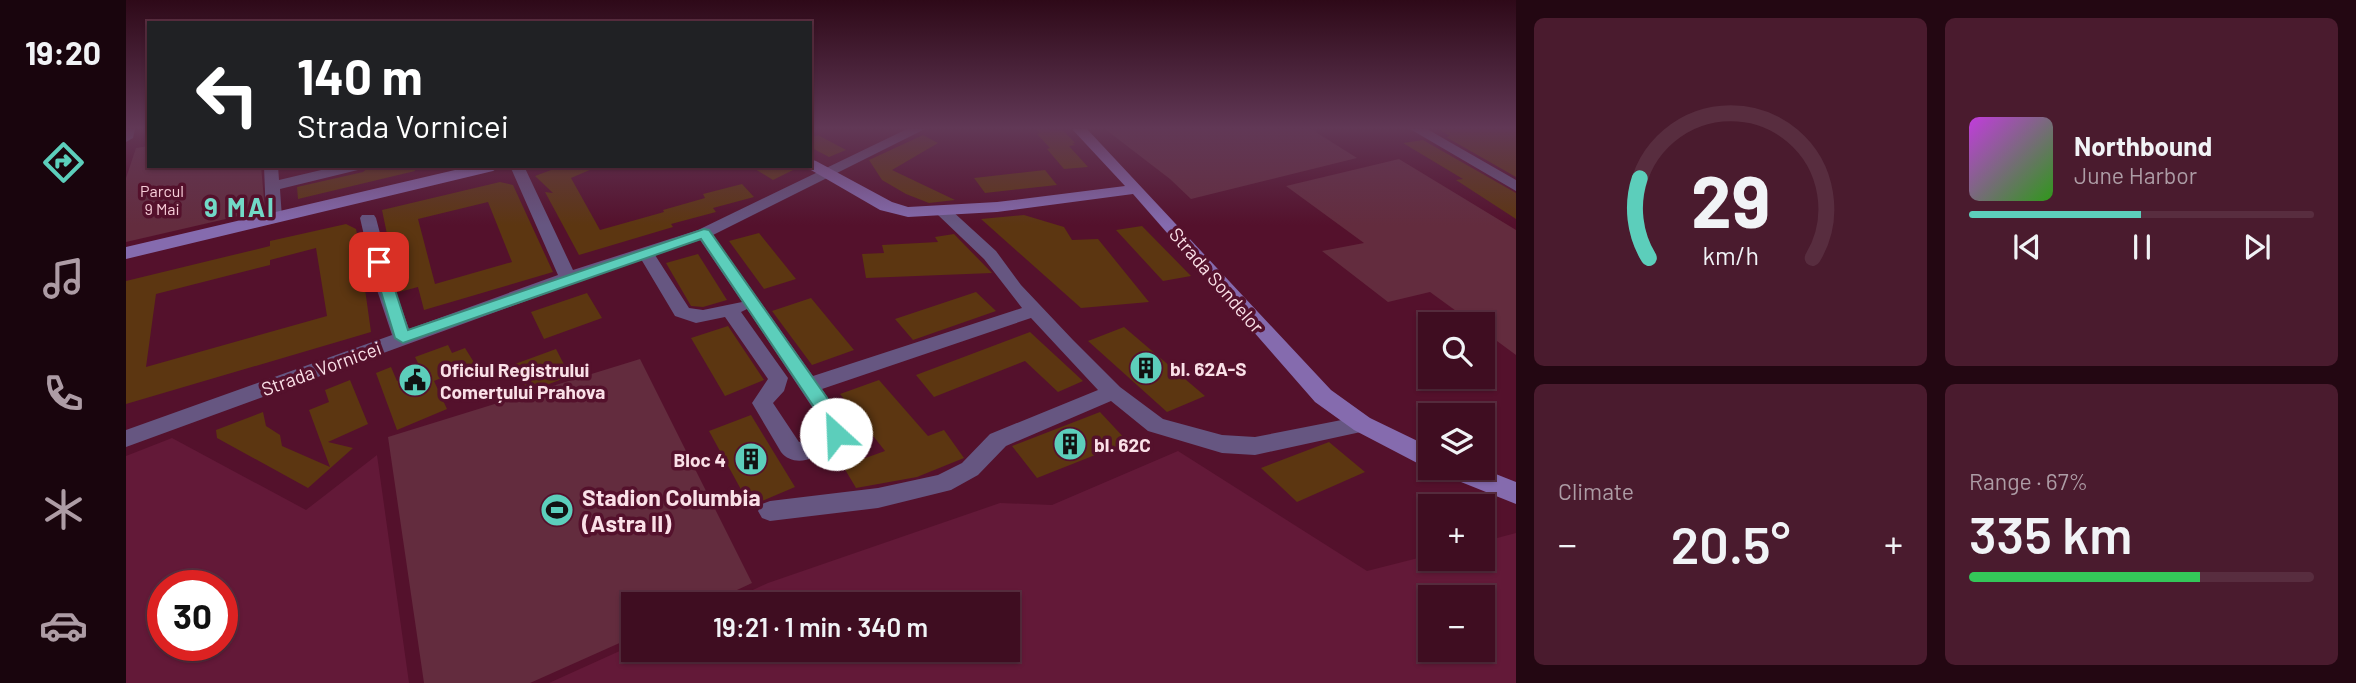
<!DOCTYPE html>
<meta charset="utf-8">
<style>
:root{--surface:#3f0d21;--page:#4a1b2e;--text:#f1f3f6;--muted:#ad9ca5;--line:#582d3f;--accent:#5ccebb}
body{margin:0;font-family:Barlow,sans-serif;background:var(--page);color:var(--text);height:100vh;display:flex;flex-direction:column;font-size:26px;white-space:nowrap}
*{box-sizing:border-box;margin:0}
p{font-size:23px;color:var(--muted)}
.icon{flex:none;width:38px;height:38px;fill:none;stroke:currentColor;stroke-width:2;stroke-linecap:round;stroke-linejoin:round}
.map{position:relative;flex:1;overflow:hidden}
.drawer{display:flex;flex-direction:column;gap:18px;padding:18px;background:#230712;width:840px}
.drawer>*{flex:none}
.guide{position:absolute;left:21px;top:21px;width:665px;height:147px;border-radius:0px;box-shadow:0 2px 5px #0004,0 0 0 2px var(--line);background:#202124;color:#fff;overflow:hidden}
.tools{position:absolute;left:1292px;top:312px;display:grid;gap:14px}
.tools a{display:grid;place-items:center;width:77px;height:77px;border-radius:0px;background:var(--surface);box-shadow:0 2px 5px #0004,0 0 0 2px var(--line);font-size:35px}
.speed{position:absolute;left:21px;top:570px;display:flex;gap:14px;font-size:35px;font-weight:700;text-align:center}
.speed>*{display:grid;place-content:center;width:91px;height:91px;border-radius:50%;background:var(--surface);box-shadow:0 2px 5px #0004,0 0 0 2px var(--line);line-height:1}
.speed .limit{border:10px solid #d22;background:#fff;color:#111}
.pin{position:absolute;display:grid;place-items:center;width:60px;height:60px;color:#fff;margin:-30px;border-radius:14px;box-shadow:0 4px 10px #0006}
.me{position:absolute;width:77px;margin:-38px;rotate:335deg;stroke-linejoin:round;filter:drop-shadow(0 0 5px #0008)}
.turn{display:flex;align-items:center;gap:24px;height:147px;padding:0 35px;font-size:32px}
.turn .icon{width:91px;height:91px;stroke-width:2.5}
.turn b{display:block;font-size:49px;line-height:60px}
.big{font-size:52px;font-weight:600;line-height:1.1}
.drawer .widget{flex:1;display:flex;flex-direction:column;justify-content:center;gap:10px;min-width:0;padding:0 24px;border-radius:10px;background:var(--page)}
.drawer .dial{align-items:center;gap:0}
.dial svg{height:182px;overflow:visible;fill:none;stroke:var(--line);stroke-width:7;stroke-linecap:round;text-anchor:middle}
.dial text{fill:var(--text);stroke:none}
.song{display:flex;align-items:center;gap:21px}
.cover{width:84px;height:84px;border-radius:10px;background:linear-gradient(135deg,hsl(290 70% 55%),hsl(110 70% 35%))}
.played{height:7px;border-radius:4px;background:linear-gradient(90deg,var(--accent) 50%,var(--line) 50%)}
.keys{display:flex;justify-content:space-around;direction:ltr}
.heat{display:flex;justify-content:space-between;align-items:center;font-size:38px;direction:ltr}
.charge{height:10px;border-radius:5px;background:linear-gradient(90deg,#34c759 67%,var(--line) 0)}
.drawer .tiles{flex:1;display:grid;gap:18px;grid-template-columns:repeat(2,1fr)}
.trip{position:absolute;left:495px;top:592px;width:399px;height:70px;border-radius:0px;background:var(--surface);box-shadow:0 2px 5px #0004,0 0 0 2px var(--line);font-weight:600;line-height:70px;text-align:center}
main{display:flex;flex:1;min-height:0}
.menu{display:flex;flex-direction:column;width:126px;justify-content:space-around;align-items:center;background:#19050d;color:var(--muted)}
.menu .icon{width:49px;height:49px}
.menu .active{color:var(--accent)}
.menu b{font-size:32px;color:var(--text)}
.map>svg:first-child{display:block}
.built{fill:#631938;fill-rule:evenodd}
.green{fill:#632c3e}
.building{fill:#5c3611;fill-rule:evenodd}
.lines{fill:none;stroke-linecap:round;stroke-linejoin:round}
.street{fill:#665681;fill-rule:evenodd}
.secondary{fill:#856bae;fill-rule:evenodd}
.route{fill:#5ccebb;stroke:#3c867a;stroke-width:2}
.labels{text-anchor:middle;dominant-baseline:central;stroke-width:7;stroke-linejoin:round;paint-order:stroke}
.far-park-label{font-size:16px;fill:#f7cdd8;stroke:#54112c}
.street-label{font-size:19px;fill:#fae0e7;stroke:#54112c}
.poi-label{font-size:19px;font-weight:bold;fill:#fae0e7;stroke:#54112c;text-anchor:start}
.near-poi-label{font-size:23px;font-weight:bold;fill:#fae0e7;stroke:#54112c;text-anchor:start}
.district-label{font-size:26px;font-weight:bold;letter-spacing:2px;fill:#72d9c7;stroke:#54112c}
</style>
<main>
<nav class="menu">
<b>19:20</b>
<svg class="icon active" aria-label="directions" viewBox="0 0 24 24"><path d="M12 3l9 9-9 9-9-9zM9 14v-3h6M13 9l2 2-2 2"/></svg>
<svg class="icon" aria-label="music" viewBox="0 0 24 24"><path d="M9 18V5l10-2v13"/><circle cx="6" cy="18" r="3"/><circle cx="16" cy="16" r="3"/></svg>
<svg class="icon" aria-label="phone" viewBox="0 0 24 24"><path d="M5 4h4l2 5-3 2q2 4 5 5l2-3 5 2v4C11 20 4 13 5 4z"/></svg>
<svg class="icon" aria-label="climate" viewBox="0 0 24 24"><path d="M12 3v18M4 7l16 10M4 17L20 7"/></svg>
<svg class="icon" aria-label="car" viewBox="0 0 24 24"><path d="M5 17H2v-5l4-1 3-4h7l3 4 3 1v5h-3M9 17h6M6 11h13"/><circle cx="7" cy="17" r="2"/><circle cx="17" cy="17" r="2"/></svg>
</nav>
<div class="map">
<svg width="1390" height="683" viewBox="0 0 1390 683">
<rect width="100%" height="100%" fill="#54112c"/>
<!-- built -->
<path class="built" d="M46 438 180 510 251 455 283 683H0V456ZM37 586H96V646H37Z
M1052 451 1241 571 1304 555V558H1356V542L1390 533V683H423L507 645 508 649H882V604H597L642 583 874 503 926 505ZM1304 597H1356V649H1304Z"/>
<!-- green -->
<path class="green" d="M979 129H1185L1231 158 1065 199 1044 179Z
M23 146V166H135L139 210 0 242V178L10 148Z
M1273 159 1390 230V355L1356 330V324H1348L1304 292 1262 302 1196 251 1238 243 1160 186Z
M514 359 626 583 581 604H508L507 637 404 683H298L262 437Z"/>
<!-- building -->
<path class="building" d="M910 129 938 131 949 143H946L949 145 943 146 962 167 938 169 921 149 924 148 911 134 914 133Z
M1312 129H1390V177L1320 137 1324 136Z
M692 135 720 150 703 157 684 147V138Z
M797 135 812 143 766 170 829 200 803 203 780 194 756 180 743 160Z
M1297 140 1390 193V219L1330 180 1337 179 1277 143Z
M244 166H288L289 171 172 199 171 187 237 172Z
M436 166H473L445 178 474 230 538 212 537 210 579 198 577 194 616 184 628 197 587 208 590 212 545 224 547 227 453 255 419 192 427 193 409 176Z
M624 166H675L647 180Z
M919 170 931 185 859 193 848 178Z
M374 182 387 185 427 272 298 310 292 287 273 292 256 210ZM362 202 386 262 309 284 292 219Z
M898 215 938 227 946 240 972 239 1023 302 955 308 855 219Z
M220 224 230 229 243 288 239 289 245 332 0 404V281L144 246V241ZM190 248 201 316 20 367 30 294 144 265V260Z
M1016 226 1065 276 1037 281 990 230Z
M633 233 670 279 638 289 603 241Z
M828 234 866 273 740 278 736 254 758 253 756 245 812 242 809 237Z
M572 254 601 300 577 307 565 306 540 263Z
M850 292 870 311 787 340 769 319Z
M461 293 476 318 418 339 405 312Z
M685 298 728 350 686 365 646 311Z
M602 326 638 380 599 396 565 338Z
M998 327 1079 396 1041 412 962 341Z
M904 332 957 381 932 392 899 361 808 397 790 375Z
M322 345 326 353 339 348 349 364 308 381 321 409 271 430 250 373 265 367 271 381 296 371 289 357Z
M430 349 444 376 402 392 389 364Z
M224 380 242 424 202 442 227 448 182 488 91 438 90 430 137 412 140 426 154 435 156 446 204 467 183 410 203 402 199 390Z
M753 380 802 436 818 430 838 458 791 477 730 488 717 466 759 451 714 394Z
M974 412 1002 442 911 478 886 446Z
M625 415 669 487 624 506 583 431Z
M1203 442 1239 472 1171 502 1135 468Z"/>
<g class="lines">
<!-- street -->
<path class="street" d="M0 129H9L7 138 0 142Z
M781 129H799L587 235 687 376 896 308 858 259 812 215 810 212 812 209H824L870 251 895 285 947 340 994 387 1037 419 1096 435 1129 437 1236 416 1244 418 1247 424 1244 430 1129 455 1096 453 1022 431 985 401 880 446 852 475 825 490 752 508 644 521 636 518 632 511 636 504 644 501 752 488 812 475 836 463 864 434 972 390 905 318 696 389 722 427C714 447 673 475 655 452L626 403 642 379 599 317 570 323 549 316 515 259 0 447V430L266 335 250 287 234 218 236 215H248L250 218 268 287 283 329 432 275 384 166H398L447 270 572 230ZM574 240 616 302 577 310 563 308 529 255ZM621 309 700 428 686 439 673 442 647 403 658 391 662 378 615 312Z
M1284 129H1301L1390 180V191Z
M138 166H152L153 180 212 166H238L236 169 154 189 156 218 148 223 140 218Z"/>
<!-- secondary -->
<path class="secondary" d="M946 129H961L1205 390 1244 418 1304 447 1305 467 1295 465 1228 430 1189 402 1007 194 871 212 782 217 754 210 678 166H684V159L690 161 766 202 782 207 871 202 999 186Z
M346 166H375L367 171 0 259V247Z
M1312 467H1352L1390 482V504L1315 474Z"/>
</g>
<!-- sky -->
<linearGradient id="sky" x2="0" y2="1"><stop stop-color="#2e0918"/><stop offset="0.57" stop-color="#613856"/><stop offset="1" stop-color="#613856" stop-opacity="0"/></linearGradient>
<rect width="1390" height="225" fill="url(#sky)"/>
<!-- route -->
<path class="route" d="M578 229 583 230 718 422 720 427 716 439H704L701 434 702 428 575 239 277 343 269 338 246 262 253 258 260 262 282 330Z"/>
<!-- icons -->
<defs>
<symbol id="building-disc" viewBox="-11 -11 22 22"><circle r="9.5" fill="#5ccebb" stroke="#54112c"/><path d="M-4-6H4V6H1V3H-1V6H-4ZM-2.5-4.3h1.7v1.8h-1.7ZM.8-4.3h1.7v1.8H.8ZM-2.5-1h1.7V.8h-1.7ZM.8-1h1.7V.8H.8Z" fill="#111"/></symbol>
<symbol id="civic-disc" viewBox="-11 -11 22 22"><circle r="9.5" fill="#5ccebb" stroke="#54112c"/><path d="M-.6-6.5H3V-4.5H.6V-3L4-1V1h2V6H-6V1h2V-1L-.6-3ZM-1.2 2.5V6h2.4V2.5Z" fill="#111"/></symbol>
<symbol id="stadium-disc" viewBox="-11 -11 22 22"><circle r="9.5" fill="#5ccebb" stroke="#54112c"/><path d="M0-5a6.5 5 0 1 0 0 10a6.5 5 0 1 0 0-10ZM-3.5-1.8h7v3.6h-7Z" fill="#111"/></symbol>
</defs>
<g fill-rule="evenodd">
<use href="#building-disc" x="1001" y="349" width="38" height="38"/>
<use href="#civic-disc" x="270" y="361" width="38" height="38"/>
<use href="#building-disc" x="925" y="425" width="38" height="38"/>
<use href="#building-disc" x="606" y="440" width="38" height="38"/>
<use href="#stadium-disc" x="412" y="491" width="38" height="38"/>
</g>
<g class="labels">
<!-- far-park labels -->
<g class="far-park-label">
<text x="36" y="190">Parcul<tspan x="36" dy="18">9 Mai</tspan></text>
</g>
<!-- street labels -->
<g class="street-label">
<text transform="translate(1091 280) rotate(49)">Strada Sondelor</text>
<text transform="translate(195 368) rotate(-20)">Strada Vornicei</text>
</g>
<!-- poi labels -->
<g class="poi-label">
<text x="1044" y="368">bl. 62A-S</text>
<text x="314" y="369">Oficiul Registrului<tspan x="314" dy="22">Comerțului Prahova</tspan></text>
<text x="968" y="444">bl. 62C</text>
<text x="600" y="459" text-anchor="end">Bloc 4</text>
</g>
<!-- near-poi labels -->
<g class="near-poi-label">
<text x="456" y="497">Stadion Columbia<tspan x="456" dy="26">(Astra II)</tspan></text>
</g>
<!-- district labels -->
<g class="district-label">
<text x="114" y="206">9 MAI</text>
</g>
</g>
</svg>
<div class="tools">
<a><svg class="icon" aria-label="search" viewBox="0 0 24 24"><circle cx="10" cy="10" r="6"/><path d="M15 15l6 6"/></svg></a>
<a><svg class="icon" aria-label="layers" viewBox="0 0 24 24"><path d="M12 4l9 5-9 5-9-5zM3 14l9 5 9-5"/></svg></a>
<a>+</a>
<a>−</a>
</div>
<div class="speed"><div class="limit">30</div></div>
<div class="pin" style="left:253px;top:262px;background:#d93025"><svg class="icon" aria-label="arrive" viewBox="0 0 24 24"><path d="M6 21V4h12l-3 4 3 4H6"/></svg></div>
<svg class="me" style="left:710px;top:434px" viewBox="-20 -20 40 40"><circle r="19" fill="#fff"/><path d="M0-13L10 11 0 6-10 11z" fill="#5ccebb"/></svg>
<div class="trip">19:21 · 1 min · 340 m</div>
<div class="guide">
<div class="turn"><svg class="icon" aria-label="left" viewBox="0 0 24 24"><path d="M17 20v-9H6M10 6l-5 5 5 5"/></svg><div><b>140 m</b>Strada Vornicei</div></div>
</div>
</div>
<section class="drawer">
<div class="tiles">
<div class="widget dial"><svg viewBox="0 0 100 80">
<path d="M14 69A42 42 0 1 1 86 69"/>
<path d="M14 69A42 42 0 0 1 10 34" stroke="#5ccebb"/>
<text x="50" y="56" font-size="32" font-weight="700">29</text>
<text x="50" y="72" font-size="11">km/h</text>
</svg></div>
<div class="widget">
<div class="song"><i class="cover"></i><div><b>Northbound</b><p>June Harbor</p></div></div>
<div class="played"></div>
<div class="keys"><svg class="icon" aria-label="previous" viewBox="0 0 24 24"><path d="M18 5L8 12l10 7zM5 5v14"/></svg><svg class="icon" aria-label="pause" viewBox="0 0 24 24"><path d="M8 5v14M16 5v14"/></svg><svg class="icon" aria-label="next" viewBox="0 0 24 24"><path d="M6 5l10 7-10 7zM19 5v14"/></svg></div>
</div>
<div class="widget"><p>Climate</p>
<div class="heat"><a>−</a><b class="big">20.5°</b><a>+</a></div>
</div>
<div class="widget"><p>Range · 67%</p><b class="big">335 km</b><div class="charge"></div></div>
</div>
</section>
</main>
